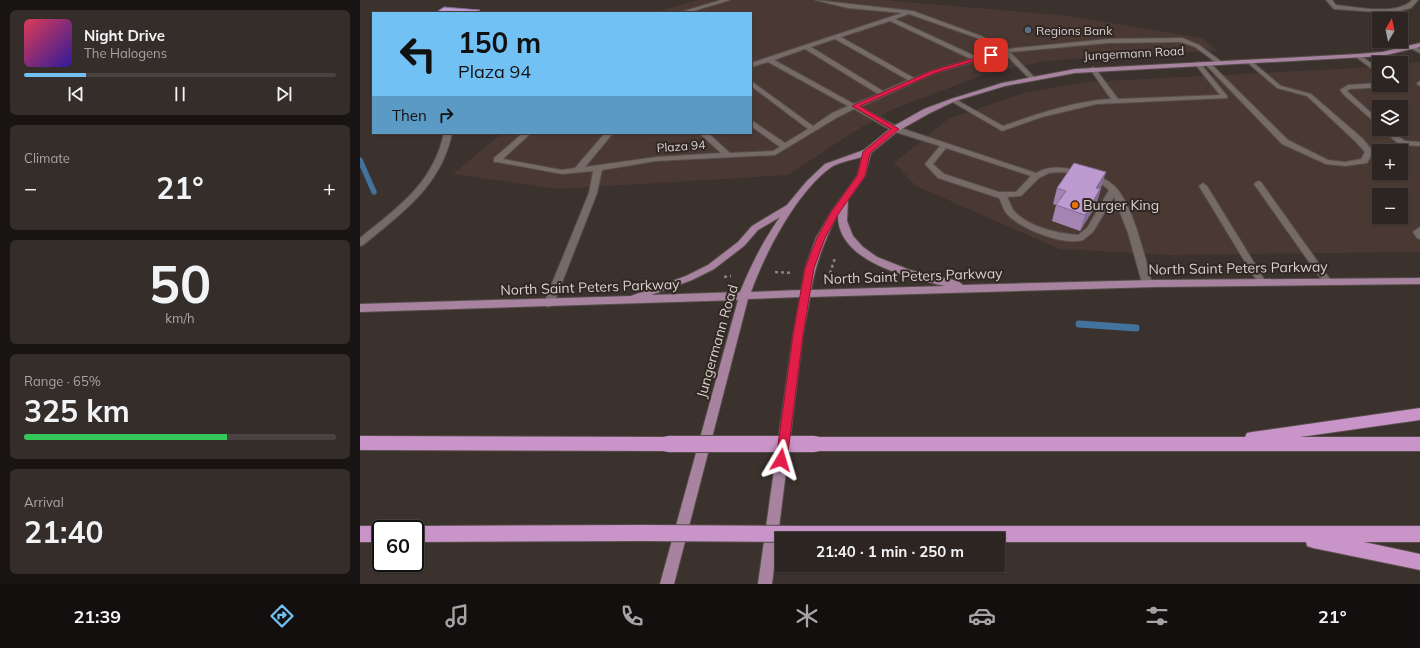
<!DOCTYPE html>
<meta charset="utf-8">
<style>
:root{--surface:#2c2522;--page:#342d2a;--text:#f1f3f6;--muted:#a6a5a5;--line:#484240;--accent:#72c1f5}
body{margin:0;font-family:Mulish,sans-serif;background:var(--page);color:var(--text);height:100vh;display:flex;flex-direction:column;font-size:15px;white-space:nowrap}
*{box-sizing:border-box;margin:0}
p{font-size:13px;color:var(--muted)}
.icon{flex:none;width:22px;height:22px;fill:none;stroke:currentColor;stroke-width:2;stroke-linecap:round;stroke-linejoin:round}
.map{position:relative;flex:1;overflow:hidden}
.panel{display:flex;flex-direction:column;gap:10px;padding:10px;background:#181413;width:360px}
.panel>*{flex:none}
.top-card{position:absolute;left:12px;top:12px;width:380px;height:122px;border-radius:0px;box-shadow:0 1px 3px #0004,0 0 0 1px var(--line);background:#72c1f5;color:#111;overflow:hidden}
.needle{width:26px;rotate:9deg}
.buttons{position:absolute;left:1012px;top:12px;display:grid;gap:8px}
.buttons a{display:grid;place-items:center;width:36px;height:36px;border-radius:0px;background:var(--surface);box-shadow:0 1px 3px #0004,0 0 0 1px var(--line);font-size:20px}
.speed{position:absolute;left:12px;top:520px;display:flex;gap:8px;font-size:20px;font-weight:700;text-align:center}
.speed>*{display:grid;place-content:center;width:52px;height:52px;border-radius:50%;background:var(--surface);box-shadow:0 1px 3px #0004,0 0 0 1px var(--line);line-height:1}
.speed .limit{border:2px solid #111;border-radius:6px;background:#fff;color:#111}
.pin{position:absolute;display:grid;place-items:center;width:34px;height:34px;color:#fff;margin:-17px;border-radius:8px;box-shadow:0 2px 6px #0006}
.me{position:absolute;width:44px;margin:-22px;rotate:7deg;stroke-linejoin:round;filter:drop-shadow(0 0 3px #0008)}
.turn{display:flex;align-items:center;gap:14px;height:84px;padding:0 20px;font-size:18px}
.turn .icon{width:52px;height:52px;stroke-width:2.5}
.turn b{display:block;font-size:28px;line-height:34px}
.then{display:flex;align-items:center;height:38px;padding:0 20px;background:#0003;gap:8px;font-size:15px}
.big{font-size:30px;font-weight:700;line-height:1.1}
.panel .tile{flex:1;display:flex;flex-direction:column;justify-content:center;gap:6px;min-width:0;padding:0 14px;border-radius:6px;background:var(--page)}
.panel .dial{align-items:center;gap:0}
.dial b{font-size:52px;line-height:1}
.song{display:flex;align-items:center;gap:12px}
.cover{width:48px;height:48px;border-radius:6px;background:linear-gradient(135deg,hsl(350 70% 55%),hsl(250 70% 35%))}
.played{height:4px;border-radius:2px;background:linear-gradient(90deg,var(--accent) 20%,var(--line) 20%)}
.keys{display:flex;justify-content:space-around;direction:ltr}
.heat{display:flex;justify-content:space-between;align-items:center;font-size:22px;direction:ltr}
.charge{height:6px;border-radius:3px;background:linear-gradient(90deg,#34c759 65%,var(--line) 0)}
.trip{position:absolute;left:415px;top:532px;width:230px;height:40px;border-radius:0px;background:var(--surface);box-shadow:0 1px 3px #0004,0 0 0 1px var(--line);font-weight:700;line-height:40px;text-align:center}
.tab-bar{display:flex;height:64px;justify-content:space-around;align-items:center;background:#120f0e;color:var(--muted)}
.tab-bar .icon{width:28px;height:28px}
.tab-bar .on{color:var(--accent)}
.tab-bar b{font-size:18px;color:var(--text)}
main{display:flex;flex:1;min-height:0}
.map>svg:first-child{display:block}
.built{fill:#4a3933;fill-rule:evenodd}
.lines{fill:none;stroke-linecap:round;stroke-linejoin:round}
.stream-far1{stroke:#43729d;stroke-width:5.5}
.stream{stroke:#43729d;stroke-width:7}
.minor-casing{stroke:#554d49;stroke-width:2}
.major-casing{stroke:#554d49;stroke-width:2}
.highway-casing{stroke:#554d49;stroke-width:2}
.path{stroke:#8a817e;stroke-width:2.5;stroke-dasharray:3 3;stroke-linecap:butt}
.minor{fill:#756a65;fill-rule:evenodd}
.major{fill:#a783a0;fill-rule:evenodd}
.highway{fill:#c994c8;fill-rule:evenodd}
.highway-bridge-casing{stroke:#554d49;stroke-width:18;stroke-linecap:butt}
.highway-bridge{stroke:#c994c8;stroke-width:16}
.wall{fill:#a384b3}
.shaded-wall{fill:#846c92}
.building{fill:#bd9ad0;stroke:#846c92}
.route{fill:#e11d48;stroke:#92132f}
.service-dot{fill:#5c6f8a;stroke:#312723;stroke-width:1.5}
.food-dot{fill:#e8710a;stroke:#312723;stroke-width:1.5}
.labels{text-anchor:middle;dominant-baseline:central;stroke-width:4;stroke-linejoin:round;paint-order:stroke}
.far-poi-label{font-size:12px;fill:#d9d2d0;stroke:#312723;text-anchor:start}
.far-street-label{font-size:12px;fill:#d9d2d0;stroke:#312723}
.poi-label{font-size:14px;fill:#d9d2d0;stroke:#312723;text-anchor:start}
.street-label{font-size:14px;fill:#d9d2d0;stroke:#312723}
</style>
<main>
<section class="panel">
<div class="tile">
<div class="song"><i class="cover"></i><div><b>Night Drive</b><p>The Halogens</p></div></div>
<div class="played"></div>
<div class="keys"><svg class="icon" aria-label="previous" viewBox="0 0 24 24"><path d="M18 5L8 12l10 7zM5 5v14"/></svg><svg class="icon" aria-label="pause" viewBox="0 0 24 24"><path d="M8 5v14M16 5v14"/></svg><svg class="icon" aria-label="next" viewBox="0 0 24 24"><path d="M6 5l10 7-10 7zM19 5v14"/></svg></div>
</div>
<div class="tile"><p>Climate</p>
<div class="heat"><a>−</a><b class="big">21°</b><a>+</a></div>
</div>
<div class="tile dial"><b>50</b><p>km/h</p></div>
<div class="tile"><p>Range · 65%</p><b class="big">325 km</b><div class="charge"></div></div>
<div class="tile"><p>Arrival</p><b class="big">21:40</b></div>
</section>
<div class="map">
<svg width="1060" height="584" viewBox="0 0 1060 584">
<rect width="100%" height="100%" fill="#3b312d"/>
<!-- built -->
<path class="built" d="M337 0H523L709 16 842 38 857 51 765 54 680 62 623 75 531 110 492 133 428 175 198 189 93 174 142 133H391V13H292Z
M1060 62V252L810 255 700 249 556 186 534 163 588 119 664 93 724 82 1019 67V85H1041V64ZM1019 107H1041V129H1019ZM1019 151H1041V173H1019ZM1019 195H1041V217H1019Z"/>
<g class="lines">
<!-- stream-far1 -->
<path class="stream-far1" d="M0 160 14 192"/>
<!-- stream -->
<path class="stream" d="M719 324 776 328"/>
<defs>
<path id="minor" d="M361 0H370L327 13H318Z
M455 0 553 11 621 36 646 49 748 39 822 38 839 45 862 62V64H858L835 47 821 42 748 43 650 52 674 77V79H670L644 53 575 73 500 107 538 127 676 173C689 165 704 167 718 171 729 174 743 176 752 184 772 199 785 258 792 283L790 285 787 286 782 283 768 233 754 197 733 232 723 240C703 246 661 229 647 214 643 210 642 203 639 198L578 178 565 164 580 146 532 131 494 109 478 117 415 155 296 161 242 170 237 193 194 303 189 307 185 306 184 303 229 193 233 171 202 174 137 162H134V158L163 133H171L143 159 202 170 215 168 245 133H253L225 167 296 157 361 153 339 133H348L370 153 413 151 420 147 391 126V120L425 143 448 129 391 86V81L453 126 472 113 488 106 408 62 391 67V63L542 13 488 8ZM549 14 617 38 640 51 617 57 535 19ZM530 21 611 59 571 71 554 78 481 37ZM475 39 548 80 523 91 451 47ZM445 49 518 94 494 104 414 60ZM586 148 671 176 656 192H639L584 174 573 164ZM689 173C708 170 736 177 749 190L727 228 718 235C697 233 670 228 654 211 651 207 650 202 647 197L661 196 679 178Z
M966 0H972L976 5C996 7 1038 16 1052 0H1058L1051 8 1031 13 974 9Z
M1052 45 1060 49V53L1050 48V46Z
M996 55H1000L1019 69V74L996 57Z
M890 60 921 86 951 94 1002 138 1012 150 1013 152 1007 163 985 166 966 164 922 144 845 64 850 63 928 140 968 160 985 162 1001 159 1005 152 996 142 947 96 917 88 888 63 887 62Z
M838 62 840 63 867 96V98L737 104 682 117 642 131 589 100 595 99 643 126C677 114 714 101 751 99L730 69 733 67 735 68 758 99 860 95 835 64Z
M1060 81V86L1058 85 1057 83Z
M1019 83V85H1030L1027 87 990 89 987 91 1019 120V126L984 95 980 90 988 85Z
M1021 129H1030L1045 141 1060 142V146L1040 145Z
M84 133H92C81 186 43 212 3 245L0 246V238C38 207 73 184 84 133Z
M898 181 901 182 970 279 972 281 970 283H964L894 184Z
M843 183 847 186 904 279 906 281 904 283H898L839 186Z
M1060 227V239L1057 238 1053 232Z"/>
<path id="major" d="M1060 43V47L1022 56 715 73 645 86 595 101 570 113 538 131 511 153 505 176 488 200 487 221 493 236 503 247 517 257 550 270 598 281 603 285 795 280 1060 278V284L795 287 450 297 443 335 412 584H398L433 335 440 297 388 299 314 584H300L378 300 0 312V304L271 296 326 276 348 265 378 242 392 226 427 205 447 181 465 164 504 150 532 127 564 109 591 99 642 83 715 69 998 54 1022 52ZM502 157 497 176 471 212 456 238 445 268 441 290 391 292C405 253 436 193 470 168 478 162 492 160 502 157ZM478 214C476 262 550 278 585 286L451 290C456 262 465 239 478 214ZM420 217C403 241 391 265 380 292L291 295 332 280 354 269 384 246 398 230Z"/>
<path id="highway" d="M1060 408V420L940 437H1060V451H455L450 449 448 444 450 439 455 437H885L887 433 892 432Z
M0 436 308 437 313 439 315 444 313 449 308 451 0 450Z
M282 525 288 527 290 533 288 539 282 541 55 542V529H49L55 526Z
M0 526H21L27 529H21V542H0Z
M447 526H1060V542H1004L1060 554V570L953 548 947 546 946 542H638V539H441L439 534 441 528Z"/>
</defs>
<!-- minor casing -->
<use href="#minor" class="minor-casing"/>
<!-- major casing -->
<use href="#major" class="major-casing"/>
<!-- highway casing -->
<use href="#highway" class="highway-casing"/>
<!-- path -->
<path class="path" d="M415 272 433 273
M364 277 371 276
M468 279 475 258"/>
<!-- minor -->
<use href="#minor" class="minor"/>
<!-- major -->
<use href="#major" class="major"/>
<!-- highway -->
<use href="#highway" class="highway"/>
<defs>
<path id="highway-bridge" d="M308 444H455
M282 533 447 534"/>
</defs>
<!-- highway-bridge casing -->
<use href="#highway-bridge" class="highway-bridge-casing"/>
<!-- highway-bridge -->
<use href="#highway-bridge" class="highway-bridge"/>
</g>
<!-- wall -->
<path class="wall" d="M697 188H741L736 205 720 231 692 221 696 205 693 204Z"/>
<!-- shaded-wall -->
<path class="shaded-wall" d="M120 10 121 13H116Z
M746 172 736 205 720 231 725 215 736 188Z"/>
<!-- building -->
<path class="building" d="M84 7 120 10 116 13H75Z
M714 163 746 172 736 188 740 189 725 215 696 205 706 191 697 188Z"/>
<!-- route -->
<path class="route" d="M629 54 634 55 575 73 500 106 539 129 510 153 505 176 479 213 465 238 454 268 443 335 427 460 425 463 421 465 417 463 416 460 433 335 445 268 457 238 471 212 497 176 503 152 531 129 492 106 571 71Z"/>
<!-- markers -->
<circle class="service-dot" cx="668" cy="30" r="4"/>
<circle class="food-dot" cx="715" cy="205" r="4"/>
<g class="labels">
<!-- far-poi labels -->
<g class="far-poi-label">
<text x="676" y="30">Regions Bank</text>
</g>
<!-- far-street labels -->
<g class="far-street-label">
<text transform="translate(774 53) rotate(-3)">Jungermann Road</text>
<text transform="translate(321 146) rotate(-4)">Plaza 94</text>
</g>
<!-- poi labels -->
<g class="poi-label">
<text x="723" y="205">Burger King</text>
</g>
<!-- street labels -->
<g class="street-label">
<text transform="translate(878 268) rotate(-1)">North Saint Peters Parkway</text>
<text transform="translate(553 276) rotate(-2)">North Saint Peters Parkway</text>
<text transform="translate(230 287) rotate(-2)">North Saint Peters Parkway</text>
<text transform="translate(357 341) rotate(-74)">Jungermann Road</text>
</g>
</g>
</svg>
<div class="buttons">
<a><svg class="needle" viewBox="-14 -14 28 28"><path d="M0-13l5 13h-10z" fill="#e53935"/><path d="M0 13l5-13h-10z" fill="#a6a5a5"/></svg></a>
<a><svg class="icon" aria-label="search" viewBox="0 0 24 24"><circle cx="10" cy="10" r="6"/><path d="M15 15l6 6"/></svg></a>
<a><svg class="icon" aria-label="layers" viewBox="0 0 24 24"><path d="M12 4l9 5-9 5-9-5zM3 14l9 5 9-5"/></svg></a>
<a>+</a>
<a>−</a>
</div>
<div class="speed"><div class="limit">60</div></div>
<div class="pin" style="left:631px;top:55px;background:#d93025"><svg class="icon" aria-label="arrive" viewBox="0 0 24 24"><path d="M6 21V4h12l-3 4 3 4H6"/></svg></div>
<svg class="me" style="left:421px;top:460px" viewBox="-20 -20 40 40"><path d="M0-17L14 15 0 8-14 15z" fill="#e11d48" stroke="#fff" stroke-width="4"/></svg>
<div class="trip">21:40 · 1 min · 250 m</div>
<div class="top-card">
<div class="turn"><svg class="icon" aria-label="left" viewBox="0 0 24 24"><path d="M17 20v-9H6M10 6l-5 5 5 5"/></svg><div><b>150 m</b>Plaza 94</div></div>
<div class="then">Then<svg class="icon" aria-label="right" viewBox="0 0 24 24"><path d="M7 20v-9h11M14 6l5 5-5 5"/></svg></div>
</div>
</div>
</main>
<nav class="tab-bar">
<b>21:39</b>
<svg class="icon on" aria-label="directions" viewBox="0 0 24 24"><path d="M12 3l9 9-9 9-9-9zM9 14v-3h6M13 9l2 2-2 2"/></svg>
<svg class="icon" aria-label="music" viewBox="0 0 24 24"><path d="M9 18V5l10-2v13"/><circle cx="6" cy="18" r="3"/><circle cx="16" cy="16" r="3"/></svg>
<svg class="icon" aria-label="phone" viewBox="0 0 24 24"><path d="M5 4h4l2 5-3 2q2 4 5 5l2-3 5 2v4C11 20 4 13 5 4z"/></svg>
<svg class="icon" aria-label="climate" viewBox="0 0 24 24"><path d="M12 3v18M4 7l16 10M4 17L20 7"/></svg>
<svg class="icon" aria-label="car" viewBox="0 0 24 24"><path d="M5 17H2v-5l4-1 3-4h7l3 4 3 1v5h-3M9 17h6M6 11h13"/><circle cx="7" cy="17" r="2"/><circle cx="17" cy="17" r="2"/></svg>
<svg class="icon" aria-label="filters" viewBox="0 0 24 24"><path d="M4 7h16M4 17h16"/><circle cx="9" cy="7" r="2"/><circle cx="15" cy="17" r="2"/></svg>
<b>21°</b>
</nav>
